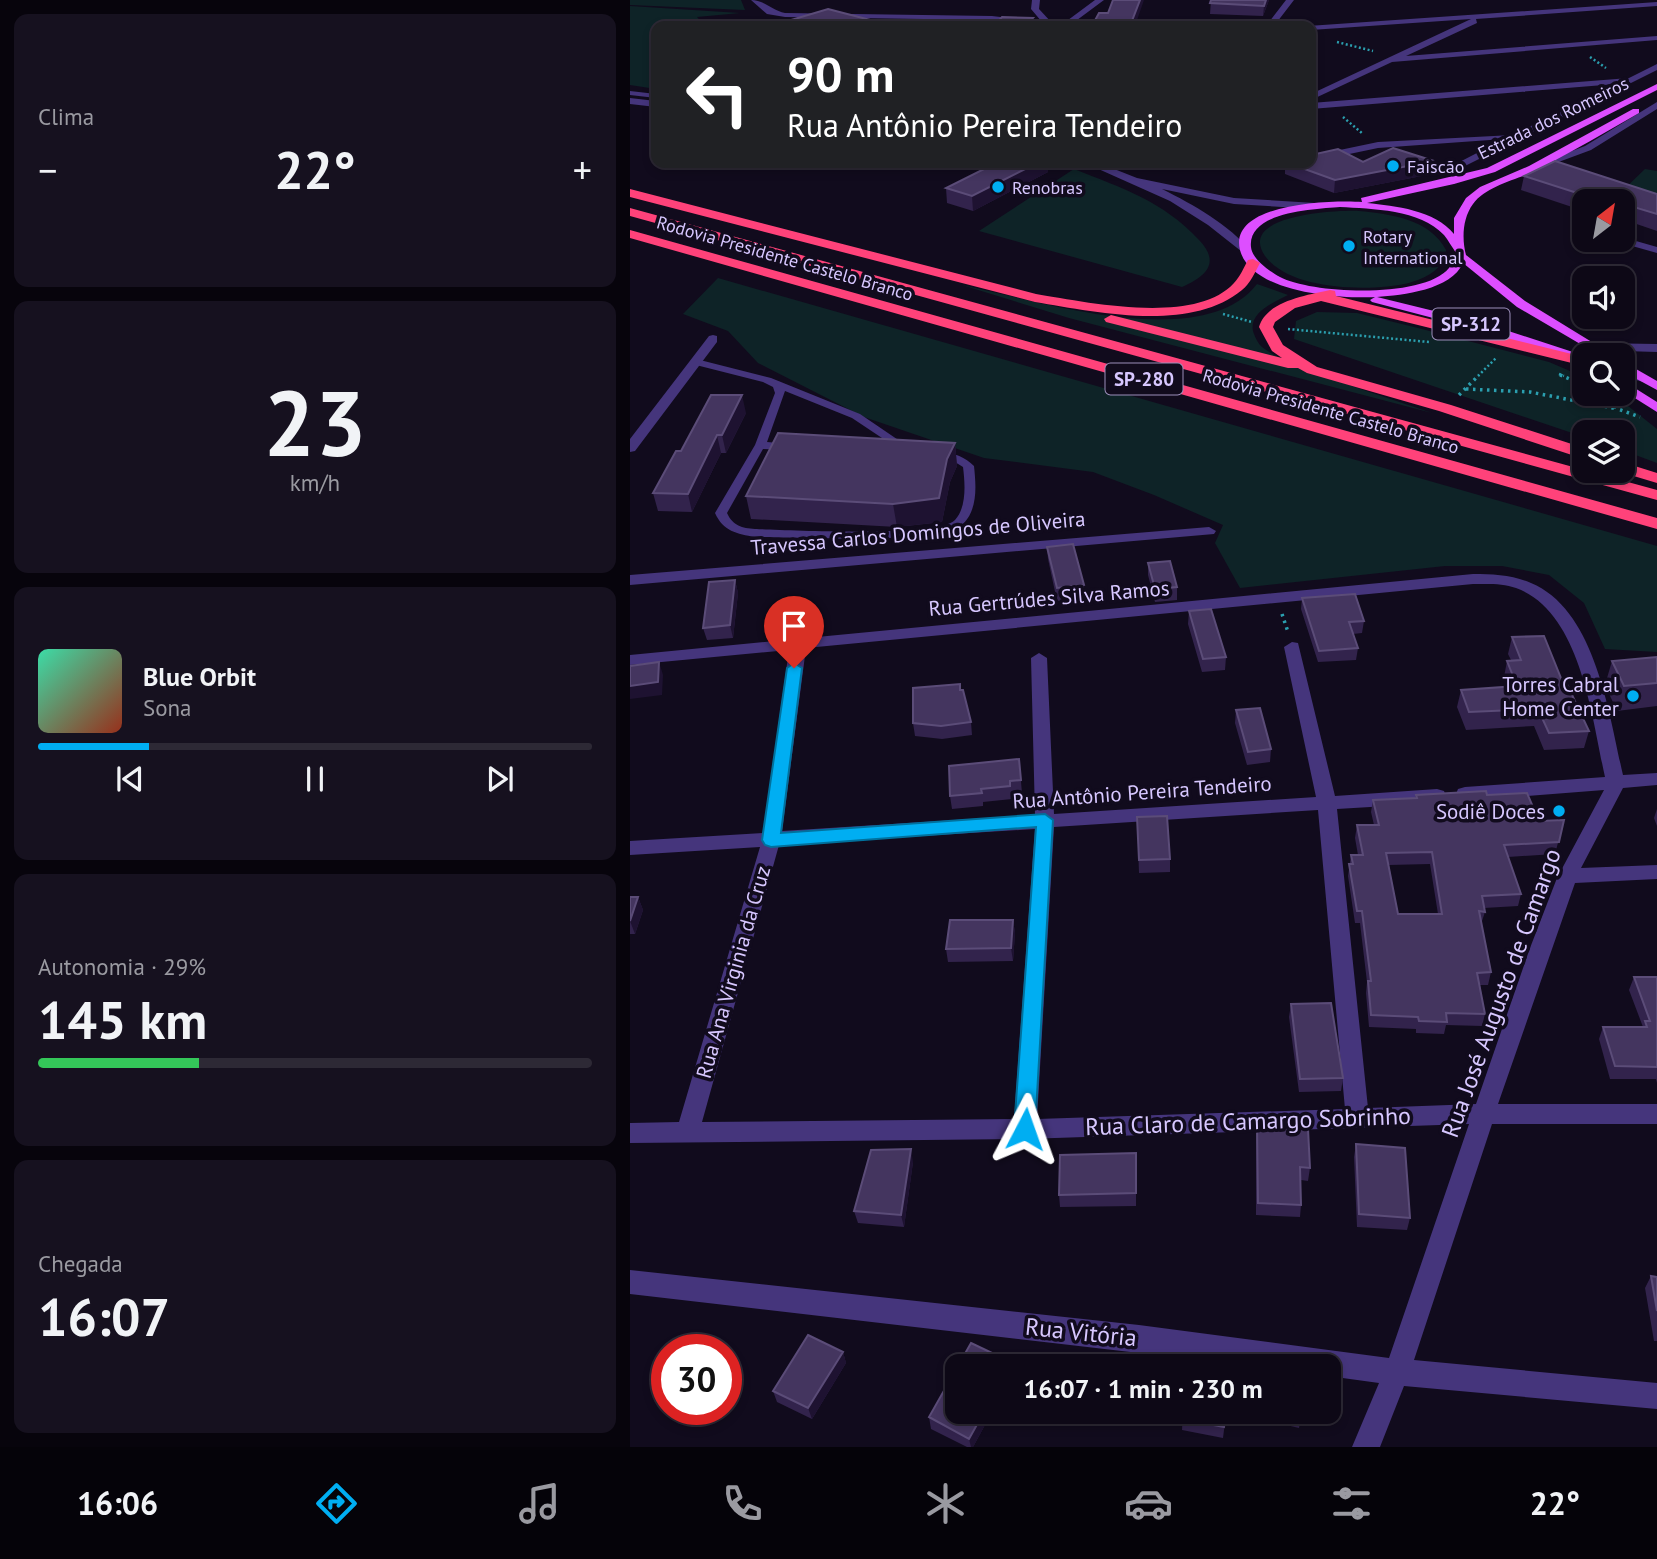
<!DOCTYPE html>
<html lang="pt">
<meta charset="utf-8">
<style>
:root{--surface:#0d0816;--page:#16111f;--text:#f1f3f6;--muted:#9a9aa1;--line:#2d2935;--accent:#00aef2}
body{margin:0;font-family:"PT Sans",sans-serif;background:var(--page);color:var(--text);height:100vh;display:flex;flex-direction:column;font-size:26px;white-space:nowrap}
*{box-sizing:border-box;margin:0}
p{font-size:23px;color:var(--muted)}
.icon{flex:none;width:38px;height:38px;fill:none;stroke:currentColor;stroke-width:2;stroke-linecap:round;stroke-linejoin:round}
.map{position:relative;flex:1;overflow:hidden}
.sheet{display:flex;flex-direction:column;gap:14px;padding:14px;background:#07040c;width:630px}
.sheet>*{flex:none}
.top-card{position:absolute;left:21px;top:21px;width:665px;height:147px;border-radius:14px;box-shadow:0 4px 10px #0003,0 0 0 2px var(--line);background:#202124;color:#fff;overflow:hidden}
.needle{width:46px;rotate:31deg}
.buttons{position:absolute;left:942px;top:189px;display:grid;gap:14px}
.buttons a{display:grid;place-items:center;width:63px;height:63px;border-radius:14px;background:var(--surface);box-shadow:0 4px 10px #0003,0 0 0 2px var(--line);font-size:35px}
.speed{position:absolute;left:21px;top:1334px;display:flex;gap:14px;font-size:35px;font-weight:700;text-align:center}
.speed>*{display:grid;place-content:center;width:91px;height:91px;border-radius:50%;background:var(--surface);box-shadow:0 4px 10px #0003,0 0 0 2px var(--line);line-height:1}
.speed .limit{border:10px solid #d22;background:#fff;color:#111}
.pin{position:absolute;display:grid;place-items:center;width:60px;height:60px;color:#fff;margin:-72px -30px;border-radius:50% 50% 50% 0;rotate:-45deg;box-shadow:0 0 7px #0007}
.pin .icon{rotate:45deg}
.me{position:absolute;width:77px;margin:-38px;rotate:4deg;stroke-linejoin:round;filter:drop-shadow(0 0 5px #0008)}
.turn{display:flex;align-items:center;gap:24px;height:147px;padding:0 21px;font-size:32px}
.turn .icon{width:91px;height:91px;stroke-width:2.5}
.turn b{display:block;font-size:49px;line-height:60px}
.big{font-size:52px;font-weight:800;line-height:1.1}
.sheet .card{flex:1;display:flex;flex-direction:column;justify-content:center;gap:10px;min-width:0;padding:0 24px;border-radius:14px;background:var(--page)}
.sheet .dial{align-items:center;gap:0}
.dial b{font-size:91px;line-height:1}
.song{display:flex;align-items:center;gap:21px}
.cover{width:84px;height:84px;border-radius:10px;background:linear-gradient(135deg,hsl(160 70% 55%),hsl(10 70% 35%))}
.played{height:7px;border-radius:4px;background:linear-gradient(90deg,var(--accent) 20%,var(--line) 20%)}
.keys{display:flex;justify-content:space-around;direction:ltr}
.heat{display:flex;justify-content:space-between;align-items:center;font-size:38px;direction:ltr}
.charge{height:10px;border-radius:5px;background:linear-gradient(90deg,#34c759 29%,var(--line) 0)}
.trip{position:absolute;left:315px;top:1354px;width:396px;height:70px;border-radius:14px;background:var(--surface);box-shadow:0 4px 10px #0003,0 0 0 2px var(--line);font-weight:800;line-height:70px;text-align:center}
.tab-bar{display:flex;height:112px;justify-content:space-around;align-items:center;background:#050309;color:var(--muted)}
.tab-bar .icon{width:49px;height:49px}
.tab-bar .active{color:var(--accent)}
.tab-bar b{font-size:32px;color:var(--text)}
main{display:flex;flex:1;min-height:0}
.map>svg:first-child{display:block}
.green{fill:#0e2327}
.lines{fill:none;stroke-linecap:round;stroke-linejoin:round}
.path-far1{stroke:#2b9faf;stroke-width:2.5;stroke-dasharray:2 2.5;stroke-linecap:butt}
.path{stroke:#2b9faf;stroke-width:3.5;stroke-dasharray:2.5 4.5;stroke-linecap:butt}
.service{fill:#45357c;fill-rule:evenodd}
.minor{fill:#45357c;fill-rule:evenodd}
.tertiary{fill:#45357c;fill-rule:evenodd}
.primary{fill:#dd4eff;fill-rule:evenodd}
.motorway{fill:#ff427a;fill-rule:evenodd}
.wall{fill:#32234c;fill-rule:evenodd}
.shaded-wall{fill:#1e1231}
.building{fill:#44355f;stroke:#5b4c78;stroke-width:2;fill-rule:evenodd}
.route{fill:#00aef2;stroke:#00719d;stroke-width:2}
.poi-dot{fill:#00aef2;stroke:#110b1d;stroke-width:2.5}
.labels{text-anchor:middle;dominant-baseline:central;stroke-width:7;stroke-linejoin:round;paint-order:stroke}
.far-street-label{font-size:18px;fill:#d7c7ff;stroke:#110b1d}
.far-poi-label{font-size:18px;fill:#d7c7ff;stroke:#110b1d;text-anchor:start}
.shield{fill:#110b1d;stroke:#9c8fbb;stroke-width:2}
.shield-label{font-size:19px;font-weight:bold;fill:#d7c7ff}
.street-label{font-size:21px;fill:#d7c7ff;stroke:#110b1d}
.poi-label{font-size:21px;fill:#d7c7ff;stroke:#110b1d;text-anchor:end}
.near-street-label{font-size:24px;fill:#d7c7ff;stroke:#110b1d}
</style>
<main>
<section class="sheet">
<div class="card"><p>Clima</p>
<div class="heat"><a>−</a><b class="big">22°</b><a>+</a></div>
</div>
<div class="card dial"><b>23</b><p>km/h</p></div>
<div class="card">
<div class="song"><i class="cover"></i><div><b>Blue Orbit</b><p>Sona</p></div></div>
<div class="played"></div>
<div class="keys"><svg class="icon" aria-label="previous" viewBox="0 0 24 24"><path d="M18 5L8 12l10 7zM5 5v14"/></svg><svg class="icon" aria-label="pause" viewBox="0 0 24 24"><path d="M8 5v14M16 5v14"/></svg><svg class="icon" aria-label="next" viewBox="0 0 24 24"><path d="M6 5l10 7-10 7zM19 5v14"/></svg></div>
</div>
<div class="card"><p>Autonomia · 29%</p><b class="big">145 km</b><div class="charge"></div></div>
<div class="card"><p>Chegada</p><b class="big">16:07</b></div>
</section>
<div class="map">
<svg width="1027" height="1447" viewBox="0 0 1027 1447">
<rect width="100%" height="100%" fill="#110b1d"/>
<!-- green -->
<path class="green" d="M0 0H111L115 10 0 5Z
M0 6 110 13 67 17 75 26H26V89L0 85Z
M444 169C492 188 533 201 569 240 591 263 576 276 552 287L349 231Z
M1015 169 1027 171V202L989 194Z
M729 211C760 214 800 219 816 250 815 269 796 278 779 283 741 292 660 291 635 256 606 214 710 210 729 211Z
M88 278 1027 546V652L975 649 954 603 919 575 872 566H815L610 588 585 543 593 525 524 495 463 472 354 458 234 417 128 363 98 331 53 314Z
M627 284 658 295C645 302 619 312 623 331 624 335 628 343 630 345 646 364 772 402 802 413L439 318 332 285C406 300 572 355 627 284Z
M687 312 727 313 788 328 919 362 954 377V394H983L1027 429V463L992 450V432H954V437L664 339 666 321Z"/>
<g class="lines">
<!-- path-far1 -->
<path class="path-far1" d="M707 42 743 51
M960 57 976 68
M713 117 733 134
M593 314 622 322
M658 329 799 342
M929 374 934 376
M848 376 867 357"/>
<!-- path -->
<path class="path" d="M930 375 954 385
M836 389 900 392 988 409
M967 394 988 409 1010 417
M829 395 849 375
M652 614 658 632"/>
<!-- service -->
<path class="service" d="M0 91 26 94V98L0 95Z
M66 359 141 378 230 414 283 450 281 452H273L222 418 155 391 137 442 160 444 166 447 160 450 133 449 97 513C103 526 112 528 125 529 157 530 307 538 325 520 337 507 335 483 333 467L325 462 306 457V453C320 451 334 456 344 466 346 485 348 508 334 523 314 546 161 537 125 537 107 534 93 531 85 513L125 445 145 393 143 387 133 382 62 364 61 362Z
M992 370 1021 378 1022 380 1017 383 992 376Z"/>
<!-- minor -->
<path class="minor" d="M121 0C134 0 142 10 155 13L362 16 412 22 401 9 402 0H410L409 9 422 23 432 26 362 20 155 17 137 14Z
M656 0H664L644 26H636Z
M1027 2V6L846 19 847 23 776 56 1027 36V40L762 62 681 100V94L841 19 681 30 678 26Z
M1027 64V70L825 171 816 169 874 139 748 148 681 162V156L748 142 883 135 986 84 681 109V103L999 78Z
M992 237 1027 247V253L988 242 987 240H992Z
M83 335 87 336V342L5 451 0 452V439L79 336Z
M964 343 1027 344V352L960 350V344Z
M579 527 586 531 584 534 0 585V575Z
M843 574C863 574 883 575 901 583 966 610 979 715 993 775L1027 773V785L993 788 951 868 1027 865V879L945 883 868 1104H1027V1124H862L784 1360 1027 1383V1409L774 1386 750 1447H722L749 1383 698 1376V1367H630L0 1294V1270L509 1325 759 1358 839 1124 395 1139 0 1143V1123L49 1122 130 847 0 855V841L133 833 159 650 0 665V655ZM843 584C857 584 873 583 886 588 951 611 962 719 975 777L835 787 828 789 826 794 828 799 835 801 974 790 927 878 900 948 846 1104 738 1108 707 809 807 803 814 801 816 796 814 791 807 789 705 796 668 643 662 642 654 647 686 797 424 814 417 658 409 653 401 658 405 815 152 831 176 648ZM688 810 715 1109 407 1119 424 827ZM405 829 384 1119 72 1122 149 845Z"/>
<!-- tertiary -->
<path class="tertiary" d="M465 0H474L439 26H430Z
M0 98 26 101V107L0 104Z
M1027 102V109L961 150 907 170 898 168 955 146Z
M455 163H469L507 178 604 198 685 203 690 206 685 209 604 204 532 189C564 205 598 224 622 252L616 255 578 225 540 201Z"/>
<!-- primary -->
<path class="primary" d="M1027 84V90L865 172 824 184 737 203C765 206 805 210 824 234V218L836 198 850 187 899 166 1003 109H1009V113C976 132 943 151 909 169 888 180 857 185 843 204 832 219 832 240 836 255L895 301 983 355H969L887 307 833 263C821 290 773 295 747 297L857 324 952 355V361H944L849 330 742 302 740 300 745 297C710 299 621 293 610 250 598 202 705 200 732 202L731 198 857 168ZM710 207C742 209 790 209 814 235 818 240 822 247 826 253 824 257 822 264 819 268 794 299 682 294 650 277 639 271 622 259 621 247 617 211 687 209 710 207Z
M992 361 1027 381V390L992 371Z
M992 380 1027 402V412L992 390Z"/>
<!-- motorway -->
<path class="motorway" d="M0 189 406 294C456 302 565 326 604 283 610 277 614 267 618 260L623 259 630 263C625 272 620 284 612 290 560 333 466 312 405 302L0 197Z
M0 208 1027 490V500L0 216Z
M0 230 1027 518V529L0 238Z
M700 290 705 291 706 296 954 357V366L691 301 665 308 645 322 643 327 653 345 687 367 821 405 954 448V459L809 411 677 373 668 368H658L476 322 474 319 481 315 652 358 642 351 629 327C636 301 678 295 700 290Z
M992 462 1027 473V483L987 471H992Z"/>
</g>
<!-- wall -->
<path class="wall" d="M581 0H639L633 16 580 14Z
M733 162 802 174 704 193 655 174V163Z
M366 163H418V172L343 211 317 203 316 188Z
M894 176 1027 194V231L992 219V201H954V211L891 190Z
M116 413 96 453H91L62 512 28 511 23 493 51 451Z
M325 443 327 466 320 482 312 522 267 527 121 519 116 496Z
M417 547 454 585V598L427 601 418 559Z
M518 563 547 587V600L525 602 518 575Z
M105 580 108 593 103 638 77 640 73 628Z
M672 598 734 621 732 633 723 634 728 648 726 660 688 662 671 609Z
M559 611 596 657 595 670 572 672 558 624Z
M882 637 933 683 959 731 954 748 914 750 904 726 836 730 827 707 831 690 877 687 874 677 877 661 881 660 878 654Z
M1027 657V706L987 711 975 685 982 661Z
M330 690 341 722 342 735 312 739 285 736 283 723Z
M606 710 641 749 640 762 617 765 605 723Z
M389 759 392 793 381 794 382 799 353 802V806L322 809 320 796Z
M786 795H857L909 821 934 820 925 854 878 857 891 894 888 906 854 908 855 912 851 924 861 972 858 985H850L855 1014 852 1026 816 1025 814 1034 786 1033V1029L739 1027 736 993 737 982 730 923H725L718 876 721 855H728L725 838 727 825H744L741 812 743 800 785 799ZM800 864 808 914H768L759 865Z
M1027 809V826L1024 818Z
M507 817 540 859V872L509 873Z
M0 897H8L13 910 5 934H0Z
M383 920 385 933 383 961 318 962 316 949Z
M1004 977H1027V1083L1026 1079H980L969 1039 973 1027H1013L999 990Z
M661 1004 713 1078 711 1091 669 1092 659 1017Z
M627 1126 680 1168 678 1181 671 1180V1205L670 1217 626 1215V1139Z
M726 1144 780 1218 777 1230 727 1227 724 1157Z
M506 1153V1206L430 1207 429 1195Z
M283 1162 274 1227 228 1223 224 1211Z
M1021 1276 1027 1277V1341H1024L1015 1288Z
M213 1352 216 1363 182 1419 147 1402 143 1391Z
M327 1412H362L343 1447H337L301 1429 299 1417Z
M553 1412H672L669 1428 644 1422H595L593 1438 552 1430Z"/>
<!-- shaded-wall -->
<path class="shaded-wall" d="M510 0H514L505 26H500Z
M636 0H639L633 16 634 6Z
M403 18V26H396Z
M804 161 802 174 704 193 705 180Z
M407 163H418V172L343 211 342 196Z
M112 395 116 413 96 453 92 435Z
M87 435 91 453 62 512 58 494Z
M325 443 327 466 320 482 312 522 267 527 263 504 317 459Z
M105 580 108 593 103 638 100 625Z
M29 662 33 675 32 695 0 699V686Z
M8 897 13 910 5 934 0 921Z
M383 920 385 933 383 961 381 948Z
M281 1149 283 1162 274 1227 271 1215Z
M213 1352 216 1363 182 1419 178 1408Z
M354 1412H362L343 1447H341L339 1439Z"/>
<!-- building -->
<path class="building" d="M483 0H510L500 26H462L469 13H478Z
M581 0H636L634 6 580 3Z
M198 9 248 22 247 26H141Z
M372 17 403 18 396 26H364Z
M763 148 804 161 705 180 658 163H681V155L708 149 733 162Z
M925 161 1027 194V214L994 204 992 205V201H972L894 176Z
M366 163H407L342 196 316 188Z
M81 395H112L92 435H87L58 494 23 493 46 451H51Z
M148 433 325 443 317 459 309 498 263 504 116 496Z
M443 544 454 585 427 588 417 547Z
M540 561 547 587 525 589 518 563Z
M105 580 100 625 73 628 79 582Z
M725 594 734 621 719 622 728 648 689 651 672 598Z
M581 609 596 657 573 659 559 611Z
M914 636 933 683 936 682 959 731 919 733 908 709 839 712 831 690 887 686 877 661 891 660 882 637Z
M1027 657V683L994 686 982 661Z
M29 662 28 682 0 686V666Z
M330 684V690H333L341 722 311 726 283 723V688Z
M630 708 641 749 618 752 606 710Z
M389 759 391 780 380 781V786L351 789 352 793 320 796 319 766Z
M856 791 857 795 897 793 909 821 934 820 929 842 874 845 891 894 852 896 855 912 849 911 861 972 847 973 855 1014 816 1013 817 1022 789 1021 788 1017 741 1015 738 981H741L732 911H727L719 864H723L721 855H733L727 825H749L743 800 787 798 786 795ZM802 852 812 914H768L756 853Z
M537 816 540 859 509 860 507 817Z
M0 897H8L0 921Z
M320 920H383L381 948 316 949Z
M1004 977H1027V1067L985 1066 973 1027H1017L1015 1021H1020Z
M701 1003 713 1078 670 1079 661 1004Z
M627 1126 678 1129 680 1168 670 1167 671 1205 628 1203Z
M726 1144 775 1148 780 1218 729 1214Z
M281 1149 271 1215 224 1211 241 1150Z
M506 1153V1193L429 1195 430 1155Z
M1021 1276 1027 1277V1311Z
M178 1335 213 1352 178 1408 143 1391Z
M341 1343 381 1362 378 1367H327V1412H354L339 1439 299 1417Z
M629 1358H665L677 1361V1367H628Z
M553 1412H596L594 1427 552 1419Z
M651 1412H672L671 1417Z"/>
<!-- route -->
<path class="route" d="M164 663 172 668 151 833 415 814 423 820 405 1129 402 1135 395 1138 387 1135 384 1129 406 827 141 847 135 845 132 840 157 668Z"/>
<!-- markers -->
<g class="poi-dot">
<circle cx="763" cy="166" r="7"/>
<circle cx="368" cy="187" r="7"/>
<circle cx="719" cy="246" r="7"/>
<circle cx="1003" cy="696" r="7"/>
<circle cx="929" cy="811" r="7"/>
</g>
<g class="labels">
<!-- far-street labels -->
<g class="far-street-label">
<text transform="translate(923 118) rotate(-26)">Estrada dos Romeiros</text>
<text transform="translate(155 258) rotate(16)">Rodovia Presidente Castelo Branco</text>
<text transform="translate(701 411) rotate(16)">Rodovia Presidente Castelo Branco</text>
</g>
<!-- far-poi labels -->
<g class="far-poi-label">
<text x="777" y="166">Faiscão</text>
<text x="382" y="187">Renobras</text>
<text x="733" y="236">Rotary<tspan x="733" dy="21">International</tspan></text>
</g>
<!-- shield labels -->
<g class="shield">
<rect x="802.5" y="308.5" width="77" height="31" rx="5"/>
<rect x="475.5" y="363.5" width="77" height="31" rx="5"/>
</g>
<g class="shield-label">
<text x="841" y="324">SP-312</text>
<text x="514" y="379">SP-280</text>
</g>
<!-- street labels -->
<g class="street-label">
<text transform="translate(288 533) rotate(-5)">Travessa Carlos Domingos de Oliveira</text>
<text transform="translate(419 598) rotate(-5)">Rua Gertrúdes Silva Ramos</text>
<text transform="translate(512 792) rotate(-4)">Rua Antônio Pereira Tendeiro</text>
<text transform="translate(103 972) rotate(-74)">Rua Ana Virginia da Cruz</text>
</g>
<!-- poi labels -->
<g class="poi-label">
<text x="989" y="684">Torres Cabral<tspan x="989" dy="24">Home Center</tspan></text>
<text x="915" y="811">Sodiê Doces</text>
</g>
<!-- near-street labels -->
<g class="near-street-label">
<text transform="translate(871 993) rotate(-70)">Rua José Augusto de Camargo</text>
<text transform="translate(618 1121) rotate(-2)">Rua Claro de Camargo Sobrinho</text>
<text transform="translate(451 1332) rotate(6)">Rua Vitória</text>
</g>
</g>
</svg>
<div class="buttons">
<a><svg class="needle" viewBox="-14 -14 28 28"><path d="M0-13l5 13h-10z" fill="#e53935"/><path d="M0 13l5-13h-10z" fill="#9a9aa1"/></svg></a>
<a><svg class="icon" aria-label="sound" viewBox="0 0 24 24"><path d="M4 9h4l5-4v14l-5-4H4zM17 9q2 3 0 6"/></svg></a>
<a><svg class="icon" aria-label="search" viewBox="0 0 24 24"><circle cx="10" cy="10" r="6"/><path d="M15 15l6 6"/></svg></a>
<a><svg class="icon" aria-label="layers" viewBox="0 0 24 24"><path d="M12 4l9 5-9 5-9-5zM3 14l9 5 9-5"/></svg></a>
</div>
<div class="speed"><div class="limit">30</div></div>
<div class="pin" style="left:164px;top:668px;background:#d93025"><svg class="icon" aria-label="arrive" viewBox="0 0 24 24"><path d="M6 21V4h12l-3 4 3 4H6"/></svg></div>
<svg class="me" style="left:395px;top:1129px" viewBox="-20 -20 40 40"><path d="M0-17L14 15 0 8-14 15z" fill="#00aef2" stroke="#fff" stroke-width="4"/></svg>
<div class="trip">16:07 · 1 min · 230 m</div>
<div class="top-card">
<div class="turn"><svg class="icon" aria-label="left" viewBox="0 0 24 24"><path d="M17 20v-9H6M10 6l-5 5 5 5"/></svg><div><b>90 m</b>Rua Antônio Pereira Tendeiro</div></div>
</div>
</div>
</main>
<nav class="tab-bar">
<b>16:06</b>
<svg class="icon active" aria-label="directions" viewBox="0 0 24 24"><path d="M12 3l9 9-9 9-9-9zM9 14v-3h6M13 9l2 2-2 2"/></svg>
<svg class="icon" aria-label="music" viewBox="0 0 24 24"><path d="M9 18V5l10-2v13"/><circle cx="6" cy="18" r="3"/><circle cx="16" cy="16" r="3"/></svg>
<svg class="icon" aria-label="phone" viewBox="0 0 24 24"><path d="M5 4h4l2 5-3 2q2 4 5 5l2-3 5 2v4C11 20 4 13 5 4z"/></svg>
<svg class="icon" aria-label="climate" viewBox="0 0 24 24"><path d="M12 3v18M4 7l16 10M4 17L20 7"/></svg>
<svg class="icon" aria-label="car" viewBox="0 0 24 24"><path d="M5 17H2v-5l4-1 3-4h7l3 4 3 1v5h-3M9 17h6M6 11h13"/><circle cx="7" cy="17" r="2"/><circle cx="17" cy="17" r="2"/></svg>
<svg class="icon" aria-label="filters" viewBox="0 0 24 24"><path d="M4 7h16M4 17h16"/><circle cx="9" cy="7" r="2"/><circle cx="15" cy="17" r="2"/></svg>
<b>22°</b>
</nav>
